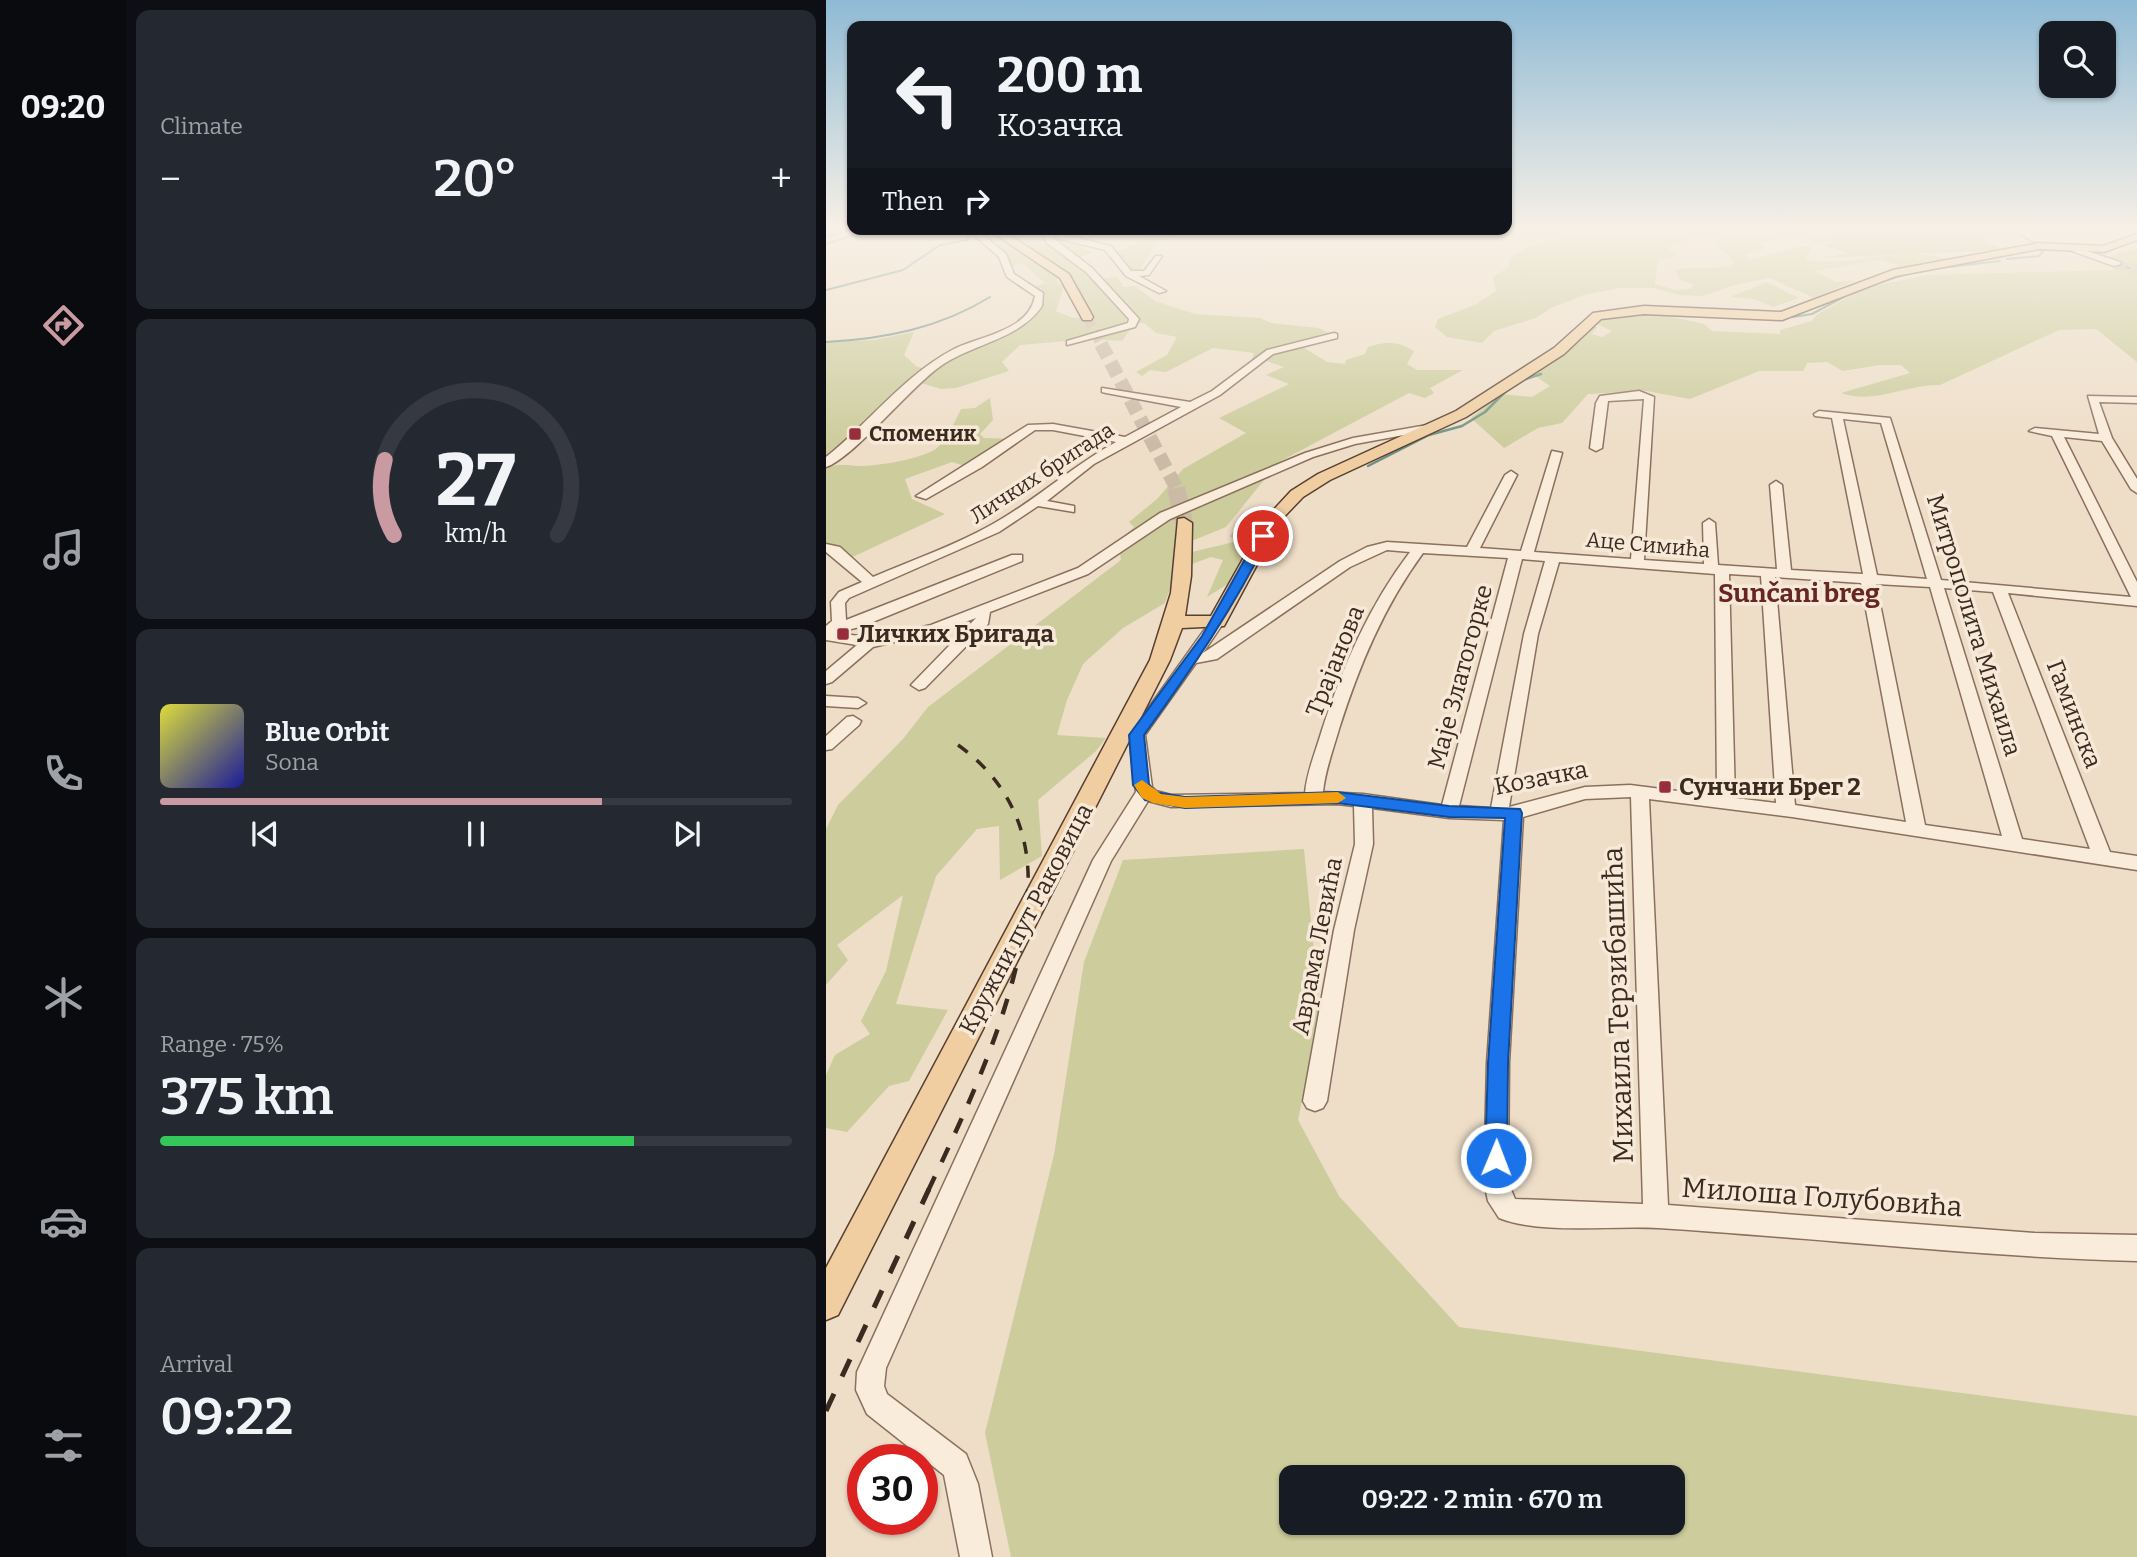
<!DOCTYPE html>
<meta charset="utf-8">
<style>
:root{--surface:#171b24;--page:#242831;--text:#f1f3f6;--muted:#9ea1a6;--line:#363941;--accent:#c99aa2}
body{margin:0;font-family:Bitter,serif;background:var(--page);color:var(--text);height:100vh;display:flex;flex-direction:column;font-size:26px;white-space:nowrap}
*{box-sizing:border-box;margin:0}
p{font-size:23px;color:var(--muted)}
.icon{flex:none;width:38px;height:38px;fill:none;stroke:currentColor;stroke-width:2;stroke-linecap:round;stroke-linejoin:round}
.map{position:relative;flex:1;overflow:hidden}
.side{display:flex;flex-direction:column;gap:10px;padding:10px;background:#0d0f14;width:700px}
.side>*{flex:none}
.hud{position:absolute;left:21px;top:21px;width:665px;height:214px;border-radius:14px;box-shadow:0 2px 5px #0004;background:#171b24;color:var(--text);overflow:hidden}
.buttons{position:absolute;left:1213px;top:21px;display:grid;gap:14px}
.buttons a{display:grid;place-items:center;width:77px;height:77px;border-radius:14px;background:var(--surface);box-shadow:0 2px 5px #0004;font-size:35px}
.speed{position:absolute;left:21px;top:1444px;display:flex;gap:14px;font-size:35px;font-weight:700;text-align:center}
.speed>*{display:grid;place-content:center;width:91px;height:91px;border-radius:50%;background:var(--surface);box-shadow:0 2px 5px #0004;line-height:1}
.speed .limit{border:10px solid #d22;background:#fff;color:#111}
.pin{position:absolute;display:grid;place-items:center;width:60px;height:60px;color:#fff;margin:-30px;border:4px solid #fff;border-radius:50%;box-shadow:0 2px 7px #0007}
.me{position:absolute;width:77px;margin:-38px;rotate:1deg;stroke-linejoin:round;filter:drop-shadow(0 0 5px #0008)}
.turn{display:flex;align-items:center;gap:24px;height:147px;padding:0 35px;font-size:32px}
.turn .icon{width:91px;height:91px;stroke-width:2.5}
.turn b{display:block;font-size:49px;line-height:60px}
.then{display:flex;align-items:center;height:66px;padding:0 35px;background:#0003;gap:14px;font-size:26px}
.big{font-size:52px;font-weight:600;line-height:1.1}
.side .widget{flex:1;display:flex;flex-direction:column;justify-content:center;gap:10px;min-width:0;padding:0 24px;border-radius:14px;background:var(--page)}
.side .dial{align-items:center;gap:0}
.dial svg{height:182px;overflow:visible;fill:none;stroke:var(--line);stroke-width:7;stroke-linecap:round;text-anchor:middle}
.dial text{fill:var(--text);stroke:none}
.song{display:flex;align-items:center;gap:21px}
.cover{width:84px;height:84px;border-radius:10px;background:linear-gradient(135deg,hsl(60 70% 55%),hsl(240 70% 35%))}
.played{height:7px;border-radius:4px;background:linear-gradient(90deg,var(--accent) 70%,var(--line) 70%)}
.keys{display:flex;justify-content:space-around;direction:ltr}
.heat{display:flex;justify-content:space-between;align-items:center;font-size:38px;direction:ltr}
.charge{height:10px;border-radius:5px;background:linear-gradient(90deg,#34c759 75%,var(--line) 0)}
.trip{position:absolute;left:453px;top:1465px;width:406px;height:70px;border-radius:14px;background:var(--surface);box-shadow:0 2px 5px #0004;font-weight:600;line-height:70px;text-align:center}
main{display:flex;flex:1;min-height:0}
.menu{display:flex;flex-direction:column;width:126px;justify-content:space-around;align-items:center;background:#090b0e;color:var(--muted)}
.menu .icon{width:49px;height:49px}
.menu .active{color:var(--accent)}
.menu b{font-size:32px;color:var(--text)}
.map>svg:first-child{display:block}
.green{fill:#cccc9c;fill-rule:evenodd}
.cemetery{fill:#c2c29a}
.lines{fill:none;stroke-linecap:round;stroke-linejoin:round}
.stream-far1{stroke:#6f9184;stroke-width:2}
.stream{stroke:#6f9184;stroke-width:2.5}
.river{fill:#a9c2b8;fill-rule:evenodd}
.minor-tunnel{stroke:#cabaa6;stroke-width:9;stroke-dasharray:9 4.5;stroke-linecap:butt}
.major-tunnel-far2{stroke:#cabaa6;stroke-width:11;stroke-dasharray:11 5;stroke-linecap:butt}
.major-tunnel-far1{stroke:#cabaa6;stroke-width:14;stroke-dasharray:14 7;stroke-linecap:butt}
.major-tunnel{stroke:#cabaa6;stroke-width:18;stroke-dasharray:18 9;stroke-linecap:butt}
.minor-casing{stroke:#8a705d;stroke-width:3}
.major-casing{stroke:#583f31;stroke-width:3}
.minor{fill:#f9ecdb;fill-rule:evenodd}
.major{fill:#f0cea1;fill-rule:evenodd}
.rail-far2{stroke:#3b2a20;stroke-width:3.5;stroke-dasharray:12 12;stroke-linecap:butt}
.rail-far1{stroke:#3b2a20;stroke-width:4.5;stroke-dasharray:16 16;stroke-linecap:butt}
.rail{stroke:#3b2a20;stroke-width:5;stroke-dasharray:19 19;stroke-linecap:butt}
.route{fill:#1a73e8;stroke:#114b97;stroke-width:2}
.slow{fill:#f59e0b}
.poi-dot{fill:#982e3b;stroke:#f6e9d7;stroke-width:2.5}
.labels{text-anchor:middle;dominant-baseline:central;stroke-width:7;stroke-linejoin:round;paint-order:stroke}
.far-poi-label{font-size:21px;font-weight:bold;fill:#3b2a20;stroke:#f6e9d7;text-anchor:start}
.far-street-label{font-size:21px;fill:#3b2a20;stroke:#f6e9d7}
.street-label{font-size:24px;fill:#3b2a20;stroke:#f6e9d7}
.poi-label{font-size:24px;font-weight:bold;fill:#3b2a20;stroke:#f6e9d7;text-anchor:start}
.neighbourhood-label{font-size:26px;font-weight:bold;fill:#672720;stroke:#f6e9d7}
.near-street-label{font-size:28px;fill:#3b2a20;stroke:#f6e9d7}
</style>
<main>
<nav class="menu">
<b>09:20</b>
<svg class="icon active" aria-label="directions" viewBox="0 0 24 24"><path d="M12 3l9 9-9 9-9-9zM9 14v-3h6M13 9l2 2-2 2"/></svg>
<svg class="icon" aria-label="music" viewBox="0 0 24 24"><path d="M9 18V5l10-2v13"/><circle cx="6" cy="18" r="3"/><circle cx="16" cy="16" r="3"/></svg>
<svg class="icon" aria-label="phone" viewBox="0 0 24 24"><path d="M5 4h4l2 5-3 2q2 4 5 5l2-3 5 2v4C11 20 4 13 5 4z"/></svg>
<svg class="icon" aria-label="climate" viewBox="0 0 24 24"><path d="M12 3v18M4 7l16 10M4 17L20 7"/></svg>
<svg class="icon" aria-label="car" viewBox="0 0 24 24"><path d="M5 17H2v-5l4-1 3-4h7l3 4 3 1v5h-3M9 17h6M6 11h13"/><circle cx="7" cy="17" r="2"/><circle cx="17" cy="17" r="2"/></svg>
<svg class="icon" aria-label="filters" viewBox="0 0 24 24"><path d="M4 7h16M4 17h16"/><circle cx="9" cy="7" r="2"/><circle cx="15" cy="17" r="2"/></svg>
</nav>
<section class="side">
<div class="widget"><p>Climate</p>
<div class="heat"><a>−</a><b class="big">20°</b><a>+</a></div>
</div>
<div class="widget dial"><svg viewBox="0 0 100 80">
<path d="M14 69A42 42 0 1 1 86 69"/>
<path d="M14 69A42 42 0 0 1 10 36" stroke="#c99aa2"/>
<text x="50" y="56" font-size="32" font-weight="700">27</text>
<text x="50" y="72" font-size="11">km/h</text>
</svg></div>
<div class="widget">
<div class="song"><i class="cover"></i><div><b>Blue Orbit</b><p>Sona</p></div></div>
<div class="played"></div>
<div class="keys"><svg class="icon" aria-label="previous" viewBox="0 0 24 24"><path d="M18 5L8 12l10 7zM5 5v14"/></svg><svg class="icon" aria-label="pause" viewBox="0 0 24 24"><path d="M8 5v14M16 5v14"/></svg><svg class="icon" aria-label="next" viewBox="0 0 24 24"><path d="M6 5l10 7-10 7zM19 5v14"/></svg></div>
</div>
<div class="widget"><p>Range · 75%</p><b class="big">375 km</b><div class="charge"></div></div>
<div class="widget"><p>Arrival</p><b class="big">09:22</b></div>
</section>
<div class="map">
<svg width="1311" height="1557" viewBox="0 0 1311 1557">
<rect width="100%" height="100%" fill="#eedec8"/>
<!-- green -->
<path class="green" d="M149 230H164L231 277 232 284 238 286 230 311 247 318 260 317 245 285 168 230H239L251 235 249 243 267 253 251 258 272 279 292 277 297 287 309 286 329 301 369 314 434 318 445 323 493 328 508 336 472 344 501 362 519 364 520 360 539 354 542 347C560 341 572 341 588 351L581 364 591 370H637L604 388 608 393 599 398 583 393 451 463 413 479 438 480 400 527 351 547 347 581 339 603 297 628 257 664 241 700 231 735 280 738 270 751 212 800 216 856 174 880 173 826 151 829 110 876 70 1004 122 1010 83 1081 63 1086 21 1132 0 1128V1075L9 1055 44 1034 35 1021 60 971 77 895 11 945 22 960 0 985V829L12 805 77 739 102 707 295 560 294 554 283 550 308 527 303 522 331 499 357 469 420 433 393 418 463 384 440 375 458 367 435 359 431 363 425 362 428 353 387 348 340 372 324 370 316 376 310 372 341 355 351 337 330 333 318 323 308 324 296 341 263 339 194 345 176 362 183 371 130 388 115 389 88 381 0 463V342L48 340 88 332 78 355 91 367 104 369 197 322 215 298 208 287 219 283 196 263 185 267 179 254Z
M328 230H366L331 242 313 271 298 267 290 252 306 246Z
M764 230H844L864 239 841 248 852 256 832 260 829 284 849 290 863 289 868 285 853 279 849 269 902 267 909 263 887 242C915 230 926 231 955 239L934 243 939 248 918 255 926 259 976 246 987 248 979 260C1023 268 1080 244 1123 260L1069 268 1073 265 1053 260 989 271 1010 282 1028 281 988 298 944 278 909 285 877 296 853 295 828 288H793L758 295 725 308 710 318 668 331 656 343 621 337 609 327 612 319 651 304 670 291 667 277 683 267V258L703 247Z
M984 230H1053L1052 233C1030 233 1011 242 989 244L980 233Z
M1311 248V362L1270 329 1233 330 1114 385C1081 384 1048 405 1015 393L1084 373 1075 365H1054L1017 371 1001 362 981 363 977 371H933L864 399 820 391 762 394 736 423 712 428 678 448 645 418 675 394 706 397 724 386 708 375 747 347 766 326 772 327 765 334 776 337 786 331 767 322 797 314H834L878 324 886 331 954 334V330L986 321 990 315 1038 288 1100 275 1286 270 1297 264 1278 258Z
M941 282 973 298 947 307 928 299 904 297Z
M164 398 167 420 154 434 158 438 188 439 146 468 126 462 79 479 86 499 119 514 20 560 0 545V467C12 464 20 465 33 466 51 466 99 459 112 447 122 437 129 421 135 409L149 408Z
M430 531 433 535 413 577 381 597 397 560 385 557 363 565 366 552 412 541 413 538 404 537 407 532Z
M478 849 494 1013 472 1120 513 1196 633 1327 1311 1416V1557H185L159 1433 228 1155 258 962 297 860ZM466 1477H847V1522H466Z"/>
<!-- cemetery -->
<path class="cemetery" d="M1053 230H1134L1162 236 1157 241 1180 250 996 258 1021 253 999 246 1017 236 1051 233Z"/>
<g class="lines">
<!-- stream-far1 -->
<path class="stream-far1" d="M1186 230 1210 244
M1236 249 1255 254
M1181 259 1213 256 1218 250
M1289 264 1311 270
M1105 269 1174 261
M1048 284 1088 272
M0 290 77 270 114 245 142 240 140 230
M832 307H849
M781 311 810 307
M967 317 986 314 1025 293
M762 331 779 315
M0 342C58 339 114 328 164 297
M746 345 756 336"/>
<!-- stream -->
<path class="stream" d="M739 352 748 344
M694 381 715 374
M542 466 603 435 636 426 659 412 682 389
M448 549 458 525"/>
<!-- river -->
<path class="river" d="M3 230H18L0 238Z"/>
<!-- minor-tunnel -->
<path class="minor-tunnel" d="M1291 264 1311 269"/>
<!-- major-tunnel-far2 -->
<path class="major-tunnel-far2" d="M261 317 276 345"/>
<!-- major-tunnel-far1 -->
<path class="major-tunnel-far1" d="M275 344 351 489"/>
<!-- major-tunnel -->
<path class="major-tunnel" d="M350 488 358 523"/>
<defs>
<path id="minor" d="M27 230H41L0 243V238Z
M142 230H151L180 254 188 274 217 293 216 306C192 341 145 343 112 368 83 389 27 458 0 467V457C43 423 78 375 128 349 154 336 203 331 209 296L181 277 173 257Z
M204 230H219L285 246 305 271H318L330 256H336L323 275 313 276 340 291 333 293 300 276 279 250 226 237 266 268 313 319 309 327 241 345V341L302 323 303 319 260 272 221 243 217 235Z
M1249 247 1294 262 1295 264 1288 266 1246 251Z
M508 333 511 334V338L447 354 394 395 268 464 221 501 248 506V512L212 506 173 532 23 598 19 603 20 620 186 555H196V561L37 626 10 633 49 638 105 625 252 568 334 513 479 453 527 438 607 424 613 427 611 429 529 444 487 457 344 519 262 574 164 612 162 624 99 688 93 690 85 685 150 618 115 631 47 647 6 682 0 684V671L31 645 0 640V626L6 621 5 602 13 592 36 582 0 552V544L14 547 47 577C86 560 128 546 165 525 209 501 246 466 290 442L227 430H209L156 467 100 499 90 496 202 425 227 424 299 437 355 407 280 393 276 392V388L364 402 386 391 441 350Z
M813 391 828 397 818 560 878 564 877 523 883 519 889 523 892 565 951 569 944 485 950 481 956 485 965 570 1037 574 1006 418 989 416 988 414 993 411 1064 418 1115 580 1305 597 1226 436 1203 431 1209 428 1273 434 1262 396 1311 397V403L1273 402 1286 438 1311 479V493L1305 489 1276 441 1238 437 1311 582V606L1182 593 1284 852 1311 856V870L966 817 823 799 842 1205 1209 1233 1311 1235V1261C1151 1257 992 1238 832 1228 785 1225 716 1235 673 1218L662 1201 658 1182 661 1063 678 820 623 818 546 808 547 844 528 930 501 1101 497 1108 489 1111 481 1108 477 1101 508 930 529 844 528 806 511 804 345 807 322 801 285 861 60 1368 58 1386 61 1394 140 1454 152 1484 166 1557H134L118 1475 41 1414 30 1390 31 1372 267 860 310 792 303 735 386 619H396L398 622 377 653 514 561 541 547 561 542 641 547 679 475 685 471 691 475 654 548 695 551 726 451 736 453 708 552 805 559 818 399 782 401 776 448 770 451 764 448 770 403 774 396ZM1017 419 1055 423 1101 579 1051 575ZM561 550 584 552C543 606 517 666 496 730 490 751 481 771 479 793L345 795 330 791 326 787 319 735 370 663 391 659 524 567ZM597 553 682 558 616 805 537 794 497 792C499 771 507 750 513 729 533 666 558 606 597 553ZM696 559 719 561 698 634 665 808 633 806ZM733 562 889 574 891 796 804 785 759 787 683 807 712 634ZM903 574 935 576 950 803 909 798ZM949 577 1035 583 1080 822 969 805ZM1050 584 1104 587 1176 836 1099 825ZM1118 588 1167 592 1264 849 1196 839ZM805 797 817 1204 689 1199 682 1182 683 1063 697 817 759 799Z
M0 696 32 698 40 703 32 708 0 706Z
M27 716 35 721 33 725 6 749 0 750V736L21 717Z"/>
<path id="major" d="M163 230H176L243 274 267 317 265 320H257L234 278Z
M1311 234V240L1278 252 1213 249 1070 276 956 320 818 314 775 319 738 354 640 417 504 480 477 497 455 520 398 626 356 628 344 660 12 1315 0 1320V1268L324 660 345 593 352 519 358 518 366 523 365 576 359 616H385L440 518 465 491 492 474 630 411 728 348 767 313 818 306 955 312 1067 270 1213 243 1277 246Z"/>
</defs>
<!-- minor casing -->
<use href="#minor" class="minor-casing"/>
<!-- major casing -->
<use href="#major" class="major-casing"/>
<!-- minor -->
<use href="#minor" class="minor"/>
<!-- major -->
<use href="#major" class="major"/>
<!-- rail-far2 -->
<path class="rail-far2" d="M132 745C184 782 208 837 201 901"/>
<!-- rail-far1 -->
<path class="rail-far1" d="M102 1191C146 1098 191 1003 202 899"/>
<!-- rail -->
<path class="rail" d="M0 1411 103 1189"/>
</g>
<!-- sky -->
<linearGradient id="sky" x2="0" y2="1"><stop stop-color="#8fbad5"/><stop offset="0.51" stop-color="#f7f0e6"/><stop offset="1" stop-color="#f7f0e6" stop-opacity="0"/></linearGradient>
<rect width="1311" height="448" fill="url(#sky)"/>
<!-- route -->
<path class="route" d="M433 534 443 536C408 608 365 670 318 735L323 784 329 792 359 797 511 792 623 806 694 809 696 813 682 1063 681 1158 678 1165 670 1168 662 1165 659 1158 662 1063 679 818 623 817 511 803 359 808 319 800 307 785 303 735 376 636Z"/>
<!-- slow -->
<path class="slow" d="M316 780 335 794 359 797 512 792 520 798 512 803 359 808 327 803 316 798 308 785Z"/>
<!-- markers -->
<g class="poi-dot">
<rect x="22" y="427" width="14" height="14" rx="3.5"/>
<rect x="10" y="627" width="14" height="14" rx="3.5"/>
<rect x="832" y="780" width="14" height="14" rx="3.5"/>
</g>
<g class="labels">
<!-- far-poi labels -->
<g class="far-poi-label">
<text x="43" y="434">Споменик</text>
</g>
<!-- far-street labels -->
<g class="far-street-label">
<text transform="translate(216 473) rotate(-33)">Личких бригада</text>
<text transform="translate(822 545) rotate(5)">Аце Симића</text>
</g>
<!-- street labels -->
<g class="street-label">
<text transform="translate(1148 625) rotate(73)">Митрополита Михаила</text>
<text transform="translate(509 661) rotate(-68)">Трајанова</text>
<text transform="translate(634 677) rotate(-75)">Маје Златогорке</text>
<text transform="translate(1248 714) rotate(69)">Гаминска</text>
<text transform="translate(715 778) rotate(-11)">Козачка</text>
<text transform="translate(200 919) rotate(-62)">Кружни пут Раковица</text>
<text transform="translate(491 946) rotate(-79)">Аврама Левића</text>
</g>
<!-- poi labels -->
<g class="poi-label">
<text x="31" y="634">Личких Бригада</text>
<text x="853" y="787">Сунчани Брег 2</text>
</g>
<!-- neighbourhood labels -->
<g class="neighbourhood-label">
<text x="973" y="593">Sunčani breg</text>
</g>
<!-- near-street labels -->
<g class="near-street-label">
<text transform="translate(792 1005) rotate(-92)">Михаила Терзибашића</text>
<text transform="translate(996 1197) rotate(4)">Милоша Голубовића</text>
</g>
</g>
</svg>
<div class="buttons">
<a><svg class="icon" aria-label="search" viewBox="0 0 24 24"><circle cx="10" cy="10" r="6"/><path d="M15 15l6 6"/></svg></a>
</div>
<div class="speed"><div class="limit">30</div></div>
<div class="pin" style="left:437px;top:536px;background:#d93025"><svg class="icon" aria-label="arrive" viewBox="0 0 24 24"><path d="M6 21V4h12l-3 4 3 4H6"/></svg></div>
<svg class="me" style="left:670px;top:1158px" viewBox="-20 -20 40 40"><circle r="17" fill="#1a73e8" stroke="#fff" stroke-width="3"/><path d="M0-11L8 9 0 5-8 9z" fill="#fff"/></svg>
<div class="trip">09:22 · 2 min · 670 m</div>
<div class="hud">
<div class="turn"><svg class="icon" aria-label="left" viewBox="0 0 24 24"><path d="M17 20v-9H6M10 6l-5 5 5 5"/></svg><div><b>200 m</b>Козачка</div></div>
<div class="then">Then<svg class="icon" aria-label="right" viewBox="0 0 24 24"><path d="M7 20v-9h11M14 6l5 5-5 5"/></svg></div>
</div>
</div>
</main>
